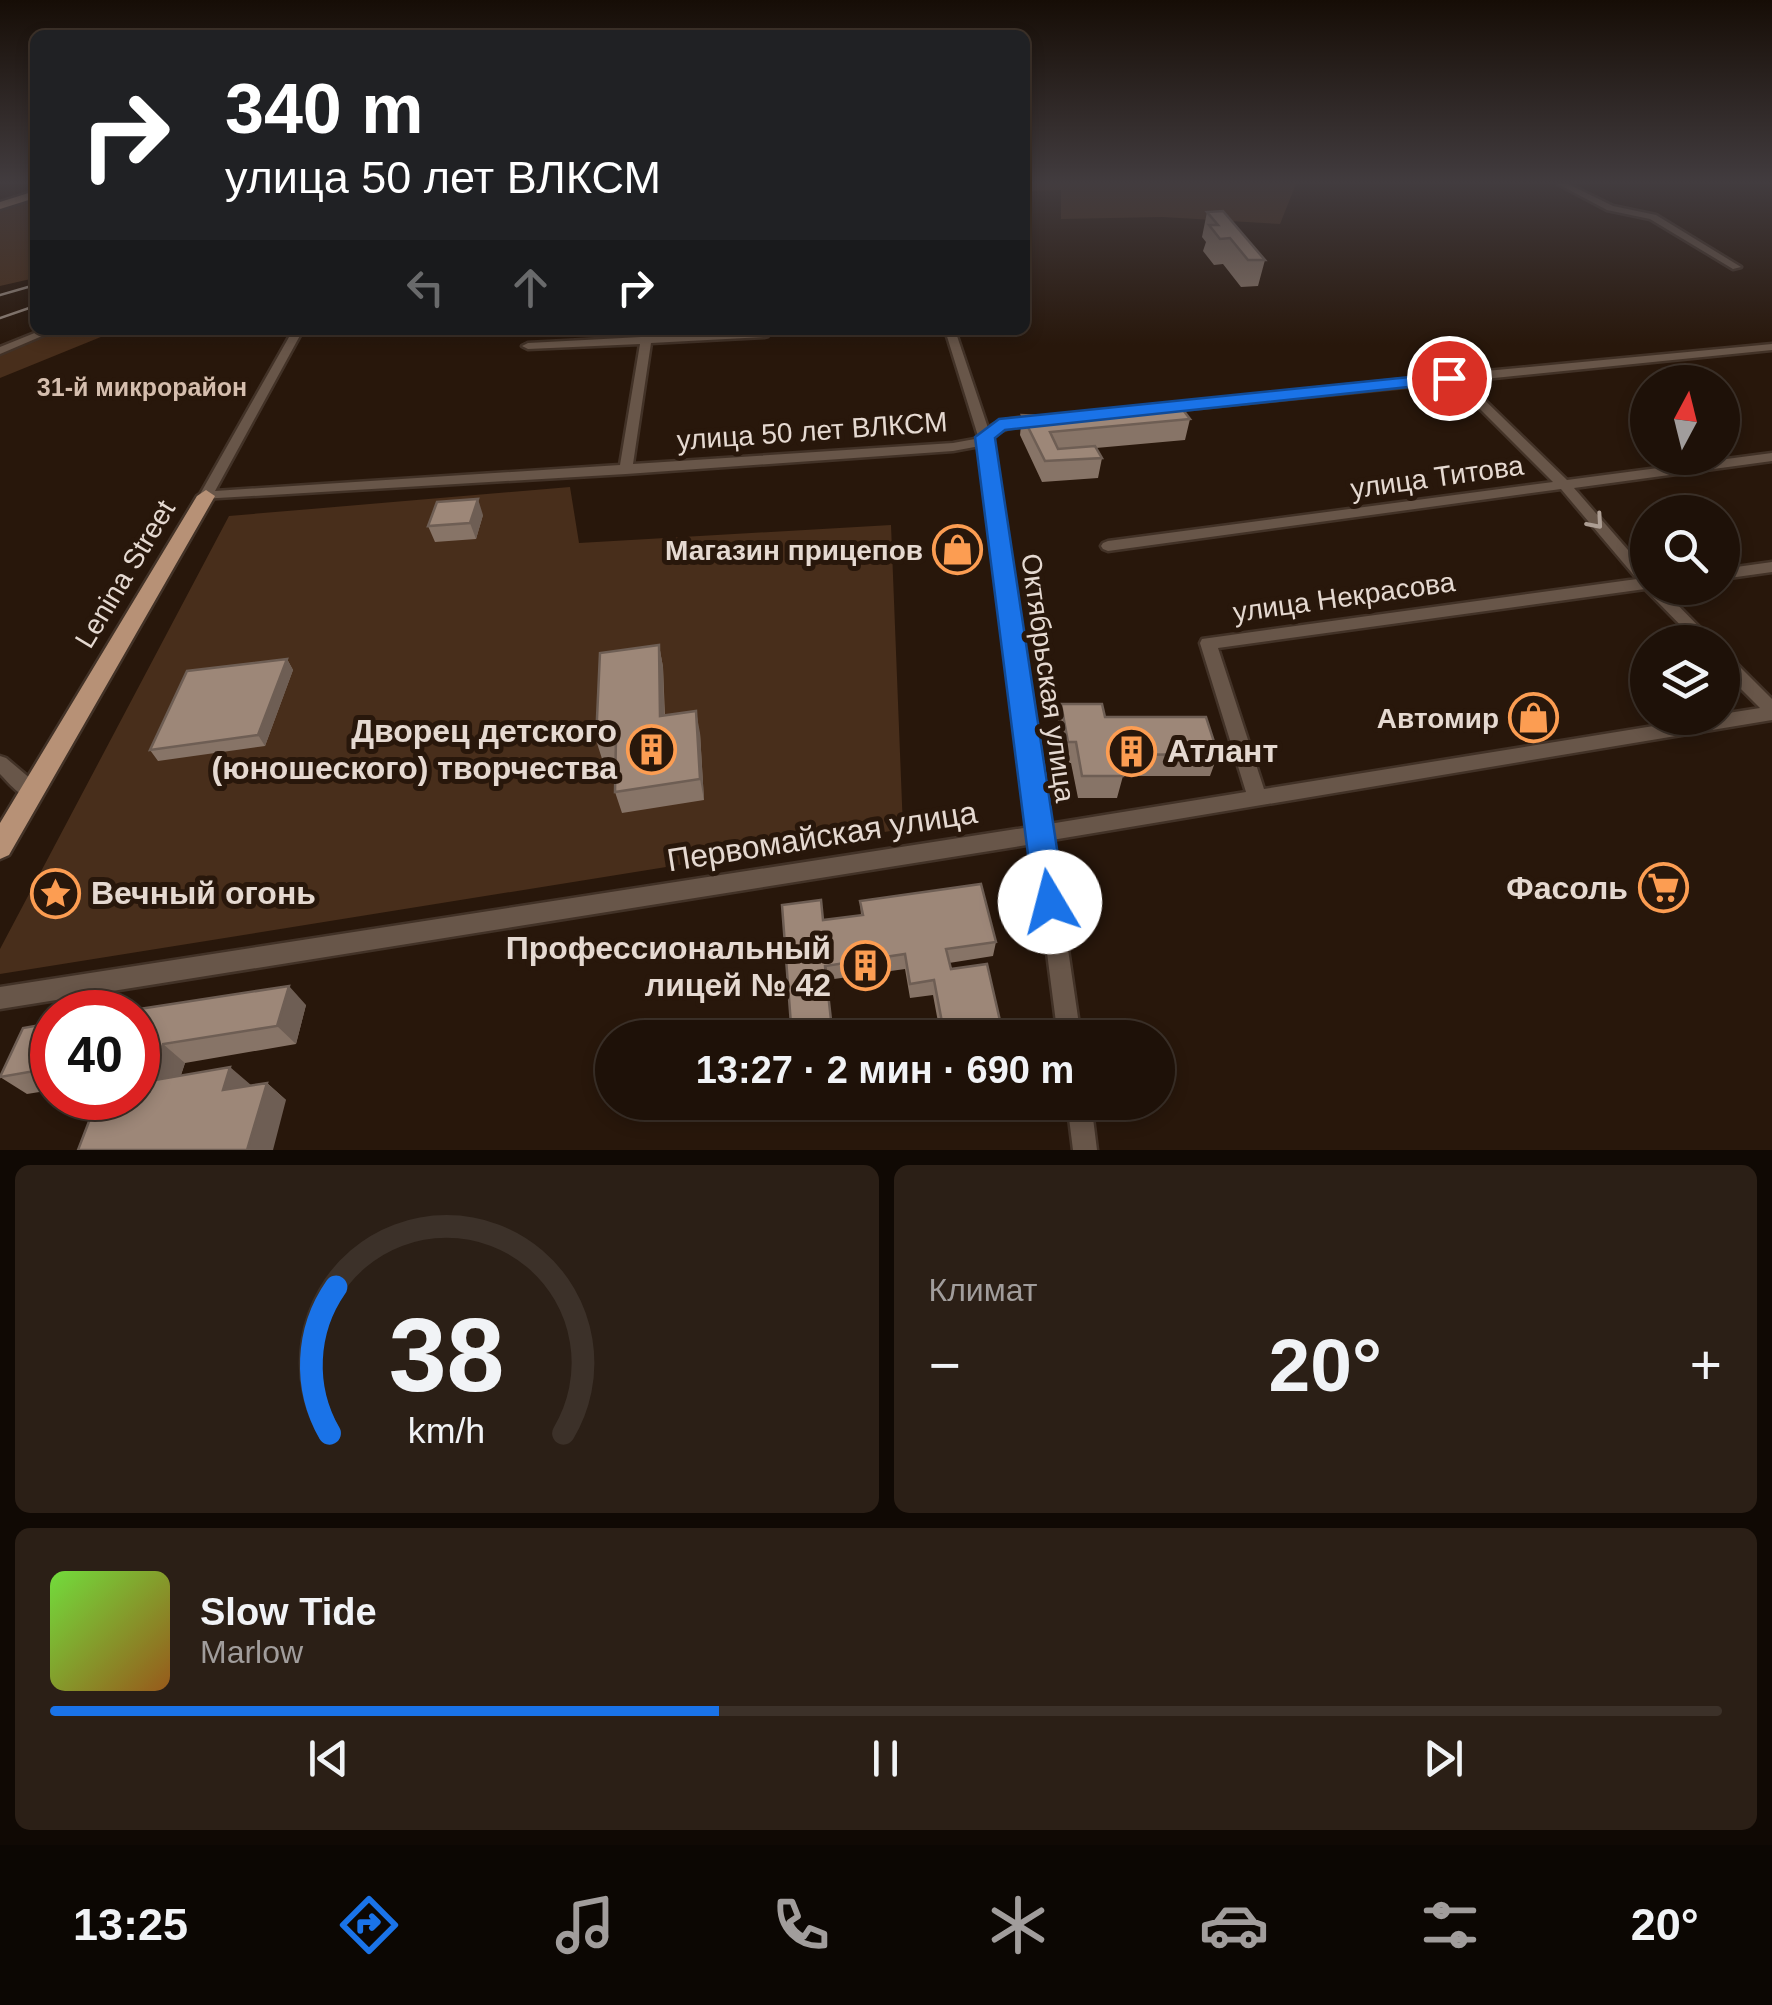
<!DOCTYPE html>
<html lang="ru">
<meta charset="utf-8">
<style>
:root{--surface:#1e1108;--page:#2b1f16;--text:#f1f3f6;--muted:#a19d9c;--line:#3c3129;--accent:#1a73e8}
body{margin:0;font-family:Arial,sans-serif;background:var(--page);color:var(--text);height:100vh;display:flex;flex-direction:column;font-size:38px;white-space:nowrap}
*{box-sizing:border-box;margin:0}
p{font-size:32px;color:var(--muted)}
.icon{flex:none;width:55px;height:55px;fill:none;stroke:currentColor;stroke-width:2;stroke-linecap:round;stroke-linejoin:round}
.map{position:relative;height:1150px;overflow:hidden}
.sheet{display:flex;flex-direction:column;gap:15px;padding:15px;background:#100904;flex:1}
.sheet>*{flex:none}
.hud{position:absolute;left:30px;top:30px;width:1000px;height:305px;border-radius:15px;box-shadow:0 5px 15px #0003,0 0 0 2px var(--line);background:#202124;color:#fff;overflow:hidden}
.needle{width:65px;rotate:7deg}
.controls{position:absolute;left:1630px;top:365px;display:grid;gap:20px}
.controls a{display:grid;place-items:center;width:110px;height:110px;border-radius:50%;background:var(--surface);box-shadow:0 5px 15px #0003,0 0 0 2px var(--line);font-size:50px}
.speed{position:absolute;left:30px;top:990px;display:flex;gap:20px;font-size:50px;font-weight:700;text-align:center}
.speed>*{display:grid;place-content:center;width:130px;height:130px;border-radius:50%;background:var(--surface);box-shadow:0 5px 15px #0003,0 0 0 2px var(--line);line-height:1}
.speed .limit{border:15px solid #d22;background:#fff;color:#111}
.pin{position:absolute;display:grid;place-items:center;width:85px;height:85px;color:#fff;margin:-42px;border:5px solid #fff;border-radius:50%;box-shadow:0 2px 10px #0007}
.me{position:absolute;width:110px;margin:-55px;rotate:352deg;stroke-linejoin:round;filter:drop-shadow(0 0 8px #0008)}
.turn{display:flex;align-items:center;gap:35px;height:210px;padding:0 30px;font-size:45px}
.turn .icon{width:130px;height:130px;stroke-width:2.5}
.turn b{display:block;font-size:70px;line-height:85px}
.lanes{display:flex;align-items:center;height:95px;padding:0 30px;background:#0003;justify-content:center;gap:50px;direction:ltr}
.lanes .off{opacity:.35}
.big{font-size:75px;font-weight:700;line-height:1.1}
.sheet .tile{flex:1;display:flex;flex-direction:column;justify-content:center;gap:15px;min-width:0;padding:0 35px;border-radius:15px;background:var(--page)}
.sheet .dial{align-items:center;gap:0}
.dial svg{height:260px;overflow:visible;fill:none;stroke:var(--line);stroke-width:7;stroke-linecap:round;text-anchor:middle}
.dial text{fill:var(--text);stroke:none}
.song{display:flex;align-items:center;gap:30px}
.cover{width:120px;height:120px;border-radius:15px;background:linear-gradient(135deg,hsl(100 70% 55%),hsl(30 70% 35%))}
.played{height:10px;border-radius:5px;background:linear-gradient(90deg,var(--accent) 40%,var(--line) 40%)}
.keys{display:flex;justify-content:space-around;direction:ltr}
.heat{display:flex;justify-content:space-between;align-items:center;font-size:55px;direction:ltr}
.sheet .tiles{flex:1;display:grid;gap:15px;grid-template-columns:1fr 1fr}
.tile:last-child{grid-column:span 2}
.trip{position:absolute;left:595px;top:1020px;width:580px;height:100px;border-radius:50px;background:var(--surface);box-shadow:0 5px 15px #0003,0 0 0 2px var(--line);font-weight:700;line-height:100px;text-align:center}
.dock{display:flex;height:160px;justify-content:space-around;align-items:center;background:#0c0703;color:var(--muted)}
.dock .icon{width:70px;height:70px}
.dock .on{color:var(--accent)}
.dock b{font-size:45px;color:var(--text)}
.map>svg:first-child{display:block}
.green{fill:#482e1b}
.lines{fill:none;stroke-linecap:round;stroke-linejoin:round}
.minor-casing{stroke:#423227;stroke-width:5}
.major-casing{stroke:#423227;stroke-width:5}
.minor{fill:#685649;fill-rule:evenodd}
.major{fill:#b79176;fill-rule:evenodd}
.rail{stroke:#8d7f75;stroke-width:2.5}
.wall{fill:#877467}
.shaded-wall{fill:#6e5e54}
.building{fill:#9d8778;stroke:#6e5e54;stroke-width:2.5}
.oneway{stroke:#ad9e94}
.route{fill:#1a73e8;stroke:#114b97;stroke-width:2.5}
.labels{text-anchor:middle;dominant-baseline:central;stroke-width:10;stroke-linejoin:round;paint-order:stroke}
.far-neighbourhood-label{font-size:25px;font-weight:bold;fill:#d5beae;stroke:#28170b}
.street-label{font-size:28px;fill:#e5d9d1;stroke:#28170b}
.poi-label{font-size:28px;font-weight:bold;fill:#e5d9d1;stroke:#28170b;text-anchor:end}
.near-poi-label{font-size:32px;font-weight:bold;fill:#e5d9d1;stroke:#28170b;text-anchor:end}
.near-street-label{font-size:32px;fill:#e5d9d1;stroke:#28170b}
</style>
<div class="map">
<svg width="1772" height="1150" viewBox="0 0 1772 1150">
<rect width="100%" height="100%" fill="#28170b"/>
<!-- green -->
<path class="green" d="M1025 184H1296L1280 224 1163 217 1061 219V190L1025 191Z
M35 199V278L0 286V211Z
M55 330H118L0 378V353Z
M570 487 579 543 891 525 903 829 0 974V949L229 516Z"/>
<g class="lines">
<defs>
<path id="minor" d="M1558 184H1568L1613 206 1656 215 1741 267 1733 269 1650 219 1607 210Z
M42 330H56L0 354V347Z
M293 330H303L215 491 620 465 640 344 528 349 522 346 528 343 641 337 643 332H651L652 336 771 330 768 336 764 337 651 343 633 464 953 443 975 439 978 436 945 330H955L988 428C1000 418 1031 414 1044 421 1025 431 1011 421 991 438L1049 824 1246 792 1200 643 1202 639 1637 579 1561 489 1108 551 1103 549 1101 546 1103 543 1108 541 1553 482 1453 382 1160 412 1154 408 1156 405 1454 374 1772 344V350L1465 381 1567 480 1772 453V461L1574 488 1648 573V588H1661L1714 642H1697L1645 589 1218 648 1264 789 1703 718H1722V714L1760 708 1722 670V653L1728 655 1772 699V720L1052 840 1081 1038H1058L1033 844 0 1009V987L1030 827 980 446 953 451 626 474 201 499 199 496Z
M1772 562V572L1722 579V569Z
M0 756 6 758 38 785 40 791 38 797C23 802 10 784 0 774Z
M1067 1102H1091L1097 1150H1073Z"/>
<path id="major" d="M35 191V198L0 209V202Z
M206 490 215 496 9 855 0 859V823L197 496Z"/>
</defs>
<!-- minor casing -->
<use href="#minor" class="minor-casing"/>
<!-- major casing -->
<use href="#major" class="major-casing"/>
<!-- minor -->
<use href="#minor" class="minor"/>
<!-- major -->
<use href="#major" class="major"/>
<!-- rail -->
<path class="rail" d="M0 295 35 285
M0 318 35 306"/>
</g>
<!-- wall -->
<path class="wall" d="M1207 212 1265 260 1258 286 1241 287 1223 264 1214 265 1203 251 1206 242 1202 237Z
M1022 415 1044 416 1190 419 1185 440 1096 448 1102 458 1098 478 1042 482 1020 435Z
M483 515 476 539 435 542 428 526Z
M659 645 663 667 665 716 700 733 704 800 622 813 615 792 616 760 603 762 596 740Z
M287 659 293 670 265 746 158 761 150 750Z
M1061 704 1218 754 1210 776H1123L1117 798H1078L1071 763H1063L1057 725Z
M860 901 996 942 993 956 949 963 951 969 1004 1038H941L933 995 910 998 905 969 827 980 823 920 861 915Z
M306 1005 296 1044 185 1063 181 1075 251 1085 267 1083 286 1100 102 1110 138 1098V1012Z
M52 1023V1090L27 1094 0 1077Z"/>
<!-- shaded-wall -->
<path class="shaded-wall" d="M478 499 483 515 476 539 470 523Z
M659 645 663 667 665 738 660 716Z
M287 659 293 670 265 746 258 735Z
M696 711 700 733 704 800 700 779Z
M289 986 306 1005 296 1044 277 1026Z
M163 1044 185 1063 173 1098 150 1081Z
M230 1067 251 1085 223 1090Z
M267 1083 286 1100 273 1150H247Z"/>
<!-- building -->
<path class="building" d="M1223 211 1265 260H1248L1230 238 1220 239 1209 225H1218L1207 212Z
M1177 402 1190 419 1050 432 1058 449 1095 446 1102 458 1045 461 1022 415 1044 416Z
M478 499 470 523 428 526 437 502Z
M659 645 660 716 696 711 700 779 615 792 616 737 596 740 600 653Z
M287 659 258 735 150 750 187 671Z
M1061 704H1102L1105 717H1206L1218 754 1118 755 1123 776H1082L1076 742H1068Z
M981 884 996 942 946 949 951 969 987 964 1004 1038H945L934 980 910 984 905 954 825 966 833 1038H792L782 905 821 900 823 920 863 915 860 901Z
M289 986 277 1026 163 1044 150 1081 230 1067 223 1090 267 1083 247 1150H78L93 1111 102 1110 107 1098H138V1012H120Z
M52 1023V1068L0 1077 23 1028Z"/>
<!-- one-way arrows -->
<defs><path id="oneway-chevron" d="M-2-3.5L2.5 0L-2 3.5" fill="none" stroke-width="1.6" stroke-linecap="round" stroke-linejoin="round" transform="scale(2.5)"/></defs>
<use class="oneway" href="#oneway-chevron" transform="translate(1596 522) rotate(49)"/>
<!-- sky -->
<linearGradient id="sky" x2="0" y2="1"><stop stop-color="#160d06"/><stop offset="0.53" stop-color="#423c3f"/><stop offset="1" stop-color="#423c3f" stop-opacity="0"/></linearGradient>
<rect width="1772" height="345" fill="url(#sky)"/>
<!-- route -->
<path class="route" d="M1449 373 1458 378 1455 382 1005 430 995 438 1065 902 1061 912 1050 916 1038 912 1034 902 975 437 999 419Z"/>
<!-- icons -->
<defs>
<symbol id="shop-ring" viewBox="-11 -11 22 22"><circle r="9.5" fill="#28170b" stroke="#fc9d52" stroke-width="1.5"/><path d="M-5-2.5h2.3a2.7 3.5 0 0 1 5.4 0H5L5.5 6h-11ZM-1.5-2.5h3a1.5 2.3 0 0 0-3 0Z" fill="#fc9d52"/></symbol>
<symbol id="building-ring" viewBox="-11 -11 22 22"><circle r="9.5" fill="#28170b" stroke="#fc9d52" stroke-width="1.5"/><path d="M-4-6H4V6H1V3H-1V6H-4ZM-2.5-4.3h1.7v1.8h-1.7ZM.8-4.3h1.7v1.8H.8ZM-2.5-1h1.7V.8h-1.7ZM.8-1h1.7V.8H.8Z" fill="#fc9d52"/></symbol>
<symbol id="supermarket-ring" viewBox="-11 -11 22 22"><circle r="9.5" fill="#28170b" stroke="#fc9d52" stroke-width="1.5"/><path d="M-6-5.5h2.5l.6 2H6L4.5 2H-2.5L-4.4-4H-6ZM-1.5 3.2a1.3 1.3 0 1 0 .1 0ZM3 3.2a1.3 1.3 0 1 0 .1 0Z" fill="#fc9d52"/></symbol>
<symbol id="sight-ring" viewBox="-11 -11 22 22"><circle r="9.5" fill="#28170b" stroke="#fc9d52" stroke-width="1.5"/><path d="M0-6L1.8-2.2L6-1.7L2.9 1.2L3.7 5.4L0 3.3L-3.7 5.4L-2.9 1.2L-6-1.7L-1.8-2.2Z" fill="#fc9d52"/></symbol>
</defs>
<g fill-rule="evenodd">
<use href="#shop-ring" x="930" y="522" width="55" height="55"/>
<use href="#shop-ring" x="1506" y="690" width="55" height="55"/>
<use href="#building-ring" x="624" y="722" width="55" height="55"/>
<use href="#building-ring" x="1104" y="724" width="55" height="55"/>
<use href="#supermarket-ring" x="1636" y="860" width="55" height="55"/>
<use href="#sight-ring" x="28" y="866" width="55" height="55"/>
<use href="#building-ring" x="838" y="938" width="55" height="55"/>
</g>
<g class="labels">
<!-- far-neighbourhood labels -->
<g class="far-neighbourhood-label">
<text x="142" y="387">31-й микрорайон</text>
</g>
<!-- street labels -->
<g class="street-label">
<text transform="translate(812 431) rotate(-4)">улица 50 лет ВЛКСМ</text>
<text transform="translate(1437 477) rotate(-8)">улица Титова</text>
<text transform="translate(125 574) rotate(-59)">Lenina Street</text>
<text transform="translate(1344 597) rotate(-8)">улица Некрасова</text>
<text transform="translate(1048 678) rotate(82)">Октябрьская улица</text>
</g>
<!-- poi labels -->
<g class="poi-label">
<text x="923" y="550">Магазин прицепов</text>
<text x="1499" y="718">Автомир</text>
</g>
<!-- near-poi labels -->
<g class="near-poi-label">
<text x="617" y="731">Дворец детского<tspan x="617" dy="37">(юношеского) творчества</tspan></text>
<text x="1167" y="751" text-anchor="start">Атлант</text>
<text x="1628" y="888">Фасоль</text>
<text x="91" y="893" text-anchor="start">Вечный огонь</text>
<text x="831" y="948">Профессиональный<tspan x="831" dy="37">лицей № 42</tspan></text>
</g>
<!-- near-street labels -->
<g class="near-street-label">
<text transform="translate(822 836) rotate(-9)">Первомайская улица</text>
</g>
</g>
</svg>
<div class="controls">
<a><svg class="needle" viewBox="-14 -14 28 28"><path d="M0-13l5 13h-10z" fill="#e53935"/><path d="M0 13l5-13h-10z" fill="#a19d9c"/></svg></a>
<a><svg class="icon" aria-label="search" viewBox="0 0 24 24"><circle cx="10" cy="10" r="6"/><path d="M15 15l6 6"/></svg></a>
<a><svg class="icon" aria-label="layers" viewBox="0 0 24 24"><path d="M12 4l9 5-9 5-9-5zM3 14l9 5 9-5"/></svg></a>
</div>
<div class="speed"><div class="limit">40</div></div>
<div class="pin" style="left:1449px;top:378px;background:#d93025"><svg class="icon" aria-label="arrive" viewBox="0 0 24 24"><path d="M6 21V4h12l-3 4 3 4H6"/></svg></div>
<svg class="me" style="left:1050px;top:902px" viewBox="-20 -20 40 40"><circle r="19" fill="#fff"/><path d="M0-13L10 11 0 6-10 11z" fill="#1a73e8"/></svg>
<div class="trip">13:27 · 2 мин · 690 m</div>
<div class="hud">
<div class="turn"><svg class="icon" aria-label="right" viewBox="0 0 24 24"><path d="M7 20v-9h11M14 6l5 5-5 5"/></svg><div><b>340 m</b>улица 50 лет ВЛКСМ</div></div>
<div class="lanes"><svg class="icon off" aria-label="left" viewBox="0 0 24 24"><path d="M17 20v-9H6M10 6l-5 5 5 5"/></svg><svg class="icon off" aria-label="ahead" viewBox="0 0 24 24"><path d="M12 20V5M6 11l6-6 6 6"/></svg><svg class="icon" aria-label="right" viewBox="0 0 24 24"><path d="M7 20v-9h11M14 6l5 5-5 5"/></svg></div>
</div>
</div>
<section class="sheet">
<div class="tiles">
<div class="tile dial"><svg viewBox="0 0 100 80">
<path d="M14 69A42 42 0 1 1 86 69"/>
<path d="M14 69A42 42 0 0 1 16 24" stroke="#1a73e8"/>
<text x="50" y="56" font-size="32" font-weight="700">38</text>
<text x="50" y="72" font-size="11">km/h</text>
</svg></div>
<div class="tile"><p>Климат</p>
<div class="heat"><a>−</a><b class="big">20°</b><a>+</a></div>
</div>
<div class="tile">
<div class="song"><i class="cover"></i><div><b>Slow Tide</b><p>Marlow</p></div></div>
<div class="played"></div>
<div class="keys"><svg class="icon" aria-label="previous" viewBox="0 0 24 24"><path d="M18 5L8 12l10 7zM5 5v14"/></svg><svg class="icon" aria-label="pause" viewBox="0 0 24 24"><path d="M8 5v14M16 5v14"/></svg><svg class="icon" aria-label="next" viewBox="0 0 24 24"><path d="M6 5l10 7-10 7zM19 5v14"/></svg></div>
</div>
</div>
</section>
<nav class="dock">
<b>13:25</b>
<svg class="icon on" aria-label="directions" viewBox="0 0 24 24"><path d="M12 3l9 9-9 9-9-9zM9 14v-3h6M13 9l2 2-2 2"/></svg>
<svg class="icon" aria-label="music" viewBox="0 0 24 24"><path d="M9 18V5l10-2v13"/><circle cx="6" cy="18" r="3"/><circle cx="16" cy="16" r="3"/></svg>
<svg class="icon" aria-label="phone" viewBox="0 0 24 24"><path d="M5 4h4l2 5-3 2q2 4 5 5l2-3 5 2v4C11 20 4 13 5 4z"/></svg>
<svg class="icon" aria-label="climate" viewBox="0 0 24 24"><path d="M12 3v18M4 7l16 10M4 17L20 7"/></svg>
<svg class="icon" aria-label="car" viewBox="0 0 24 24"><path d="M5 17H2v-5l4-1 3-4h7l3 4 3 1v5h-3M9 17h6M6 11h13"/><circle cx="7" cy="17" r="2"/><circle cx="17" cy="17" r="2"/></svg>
<svg class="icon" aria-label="filters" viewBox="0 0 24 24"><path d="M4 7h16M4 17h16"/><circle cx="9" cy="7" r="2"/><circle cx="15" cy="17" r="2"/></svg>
<b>20°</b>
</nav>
